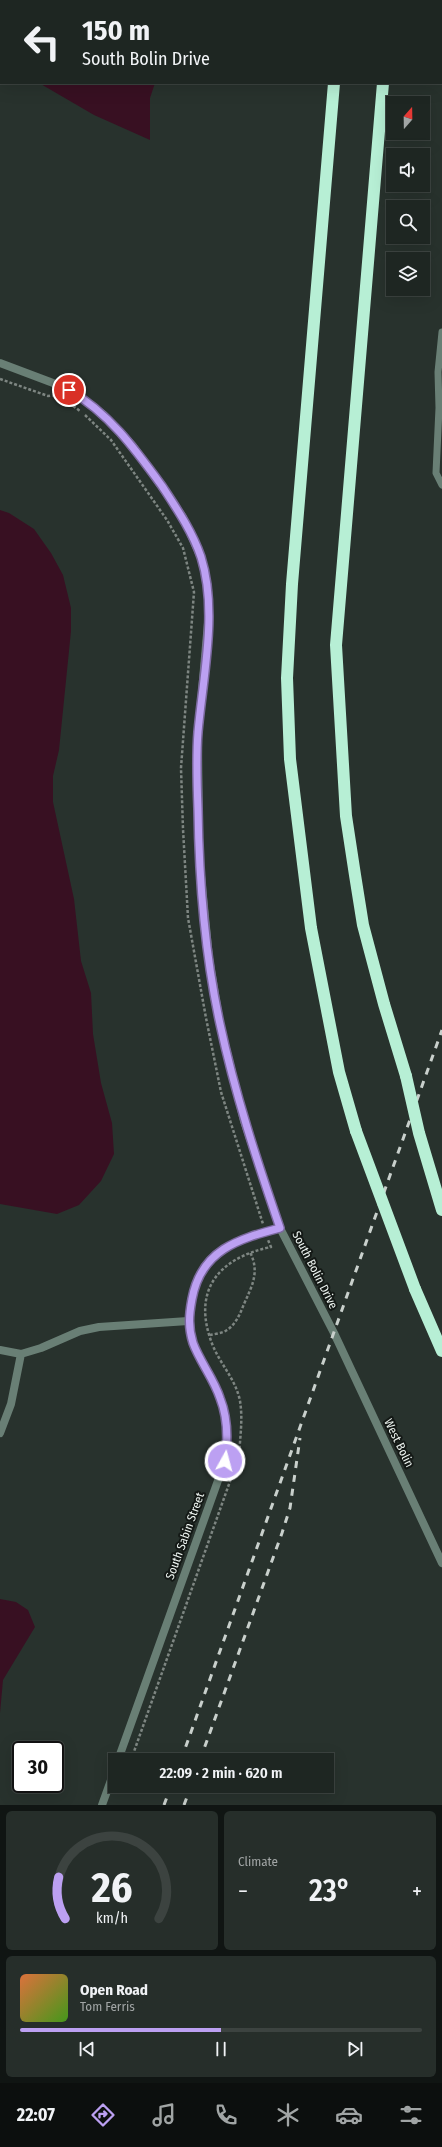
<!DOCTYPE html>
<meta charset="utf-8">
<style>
:root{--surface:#1e2622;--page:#262e2a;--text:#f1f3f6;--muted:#a1a5a5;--line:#3c4340;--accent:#bca0f2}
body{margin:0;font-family:"Fira Sans Condensed",sans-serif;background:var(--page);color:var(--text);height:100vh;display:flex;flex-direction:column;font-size:15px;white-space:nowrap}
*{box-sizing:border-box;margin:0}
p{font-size:13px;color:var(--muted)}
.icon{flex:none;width:22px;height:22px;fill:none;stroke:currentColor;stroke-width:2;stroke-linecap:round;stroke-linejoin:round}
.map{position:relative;height:1805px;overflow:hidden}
.panel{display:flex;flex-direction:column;gap:6px;padding:6px;background:#101513;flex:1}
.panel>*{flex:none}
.top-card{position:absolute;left:0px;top:0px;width:442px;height:84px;box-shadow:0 4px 16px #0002,0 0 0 1px var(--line);background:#1e2622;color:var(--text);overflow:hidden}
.needle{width:26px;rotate:20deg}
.fabs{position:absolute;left:386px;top:96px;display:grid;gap:8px}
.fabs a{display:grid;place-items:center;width:44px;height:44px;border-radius:0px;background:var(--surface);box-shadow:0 4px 16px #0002,0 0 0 1px var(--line);font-size:20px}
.speed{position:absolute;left:12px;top:1741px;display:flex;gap:8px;font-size:20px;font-weight:700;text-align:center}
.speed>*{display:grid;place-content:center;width:52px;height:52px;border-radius:50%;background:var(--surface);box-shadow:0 4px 16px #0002,0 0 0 1px var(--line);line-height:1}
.speed .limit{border:2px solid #111;border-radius:6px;background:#fff;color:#111}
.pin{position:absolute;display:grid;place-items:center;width:34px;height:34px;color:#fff;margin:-17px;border:2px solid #fff;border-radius:50%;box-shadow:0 1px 4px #0007}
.me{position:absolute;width:44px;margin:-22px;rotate:7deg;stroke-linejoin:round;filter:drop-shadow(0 0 3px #0008)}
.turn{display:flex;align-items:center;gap:14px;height:84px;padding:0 16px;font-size:18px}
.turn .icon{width:52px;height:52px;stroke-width:2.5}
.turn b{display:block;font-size:28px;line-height:34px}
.big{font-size:30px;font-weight:600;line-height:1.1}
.panel .widget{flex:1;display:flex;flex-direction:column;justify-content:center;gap:6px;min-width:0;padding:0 14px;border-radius:6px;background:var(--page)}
.panel .dial{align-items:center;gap:0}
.dial svg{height:104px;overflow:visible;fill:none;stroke:var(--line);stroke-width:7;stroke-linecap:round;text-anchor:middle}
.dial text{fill:var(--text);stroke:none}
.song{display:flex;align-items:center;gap:12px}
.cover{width:48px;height:48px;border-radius:6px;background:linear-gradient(135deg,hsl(20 70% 55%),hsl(100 70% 35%))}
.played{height:4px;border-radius:2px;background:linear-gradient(90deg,var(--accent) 50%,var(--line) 50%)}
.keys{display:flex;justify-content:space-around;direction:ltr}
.heat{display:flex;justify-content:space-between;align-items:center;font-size:22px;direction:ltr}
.panel .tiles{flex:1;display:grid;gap:6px;grid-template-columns:1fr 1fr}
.widget:last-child{grid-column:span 2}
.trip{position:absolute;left:108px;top:1753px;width:226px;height:40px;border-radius:0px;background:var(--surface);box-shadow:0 4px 16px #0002,0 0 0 1px var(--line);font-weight:600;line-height:40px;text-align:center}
.tab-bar{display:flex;height:64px;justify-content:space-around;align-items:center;background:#0c0f0e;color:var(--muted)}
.tab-bar .icon{width:28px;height:28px}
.tab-bar .on{color:var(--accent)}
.tab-bar b{font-size:18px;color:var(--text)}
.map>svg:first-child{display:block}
.water{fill:#381022}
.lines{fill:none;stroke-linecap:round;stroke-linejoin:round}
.path{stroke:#7e8682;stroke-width:2.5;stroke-dasharray:3 2;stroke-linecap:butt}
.service{stroke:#697f75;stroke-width:7}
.minor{stroke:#697f75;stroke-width:8}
.motorway{stroke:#b7efd5;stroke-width:12}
.rail{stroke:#c9d0cc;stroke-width:3;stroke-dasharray:7 7;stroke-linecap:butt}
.motorway-bridge{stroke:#b7efd5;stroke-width:12}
.route-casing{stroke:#7a689d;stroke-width:10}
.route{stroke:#bca0f2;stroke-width:7}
.labels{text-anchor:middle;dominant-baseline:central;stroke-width:4;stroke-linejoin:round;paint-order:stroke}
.street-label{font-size:12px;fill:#eef5f1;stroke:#141916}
</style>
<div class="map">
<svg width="442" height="1805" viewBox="0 0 442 1805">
<rect width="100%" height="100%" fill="#28322d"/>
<!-- water -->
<path class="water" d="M0 0H181L1 1V61Z
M39 83H155L150 98V140L94 115Z
M0 510 9 513 34 529 51 553 63 575 71 608V631L59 750 53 776V802L74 899 81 961 91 993 93 1034 101 1083 112 1123 114 1154 101 1181 79 1205 57 1214 0 1204Z
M0 1599 16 1602 28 1610 35 1627 3 1680 0 1713Z"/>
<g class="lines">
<!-- path -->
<path class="path" d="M0 379 48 396 56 395
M61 397 80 411
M85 415 111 440 167 520 183 548 194 592 181 768 183 829 188 918 206 1018 221 1092 263 1224
M210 1335C215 1334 223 1333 227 1330 236 1324 240 1314 244 1304 252 1286 260 1272 250 1252
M131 1760 239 1456C240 1438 243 1419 240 1401 236 1380 221 1365 213 1346 191 1292 217 1258 271 1247L268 1240"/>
<!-- service -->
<path class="service" d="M442 332 438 372 439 408 436 473 442 485"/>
<!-- minor -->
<path class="minor" d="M0 363 69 389 104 415 133 446 183 517 201 558 208 588 209 611 198 736 199 855 209 958 220 1024 244 1121 280 1228 334 1333 442 1563
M0 1350 21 1354 41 1348 80 1331 99 1327 188 1321
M0 1433 11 1404 21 1354
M118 1760 225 1461C228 1440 228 1418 220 1398 214 1379 200 1362 193 1343 188 1327 189 1315 192 1299 201 1250 238 1239 280 1228
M102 1805 115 1769"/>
<!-- motorway -->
<path class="motorway" d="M341 1V0
M390 1V0
M334 83 292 584 287 678 290 759 311 928 339 1072 356 1131
M383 83 336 645 346 816 355 875 363 925 384 1004 406 1076
M415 1289 442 1351"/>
<!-- rail -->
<path class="rail" d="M181 1760 442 1030
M200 1760 282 1533 290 1508 300 1438
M164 1805 171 1786
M184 1805 191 1786"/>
<!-- motorway-bridge -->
<path class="motorway-bridge" d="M406 1076 419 1133 442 1210
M356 1131 415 1289"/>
</g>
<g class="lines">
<defs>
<path id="route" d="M69 390C109 413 135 449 162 486 177 509 192 531 201 557 218 611 203 676 198 732 196 757 197 784 198 809 199 880 205 955 220 1024 235 1094 257 1161 280 1228 238 1239 201 1250 192 1299 189 1315 188 1327 193 1343 200 1362 214 1379 220 1398 228 1418 228 1440 225 1461"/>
</defs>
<!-- route casing -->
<use href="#route" class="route-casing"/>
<!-- route -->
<use href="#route" class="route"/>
</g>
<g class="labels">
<!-- street labels -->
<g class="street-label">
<text transform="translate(315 1270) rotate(63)">South Bolin Drive</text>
<text transform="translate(399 1443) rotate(64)">West Bolin</text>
<text transform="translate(185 1536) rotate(-70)">South Sabin Street</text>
</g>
</g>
</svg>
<div class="fabs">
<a><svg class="needle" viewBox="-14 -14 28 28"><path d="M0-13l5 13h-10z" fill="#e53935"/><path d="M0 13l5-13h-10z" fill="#a1a5a5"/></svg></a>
<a><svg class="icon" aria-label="sound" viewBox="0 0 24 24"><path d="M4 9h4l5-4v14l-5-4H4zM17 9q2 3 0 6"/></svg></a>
<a><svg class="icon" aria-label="search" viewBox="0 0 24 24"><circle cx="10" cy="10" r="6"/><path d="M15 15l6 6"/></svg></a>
<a><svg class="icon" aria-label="layers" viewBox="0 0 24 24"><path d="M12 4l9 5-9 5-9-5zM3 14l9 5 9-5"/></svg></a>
</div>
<div class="speed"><div class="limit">30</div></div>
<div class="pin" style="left:69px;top:390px;background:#d93025"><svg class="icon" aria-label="arrive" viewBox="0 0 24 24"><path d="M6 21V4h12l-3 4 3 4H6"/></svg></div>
<svg class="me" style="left:225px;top:1461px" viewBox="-20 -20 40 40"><circle r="17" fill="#bca0f2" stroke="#fff" stroke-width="3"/><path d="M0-11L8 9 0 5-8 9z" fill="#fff"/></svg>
<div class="trip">22:09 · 2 min · 620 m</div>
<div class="top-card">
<div class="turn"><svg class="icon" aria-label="left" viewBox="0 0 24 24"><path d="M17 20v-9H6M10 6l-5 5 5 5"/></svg><div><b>150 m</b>South Bolin Drive</div></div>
</div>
</div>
<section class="panel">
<div class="tiles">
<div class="widget dial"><svg viewBox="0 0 100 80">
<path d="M14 69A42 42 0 1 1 86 69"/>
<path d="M14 69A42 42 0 0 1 9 37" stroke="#bca0f2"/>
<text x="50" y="56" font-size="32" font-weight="700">26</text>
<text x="50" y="72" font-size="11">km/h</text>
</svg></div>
<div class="widget"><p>Climate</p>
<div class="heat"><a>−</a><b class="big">23°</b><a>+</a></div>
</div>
<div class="widget">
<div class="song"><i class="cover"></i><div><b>Open Road</b><p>Tom Ferris</p></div></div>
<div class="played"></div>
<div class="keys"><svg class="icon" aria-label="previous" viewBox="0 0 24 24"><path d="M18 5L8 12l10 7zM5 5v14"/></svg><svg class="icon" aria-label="pause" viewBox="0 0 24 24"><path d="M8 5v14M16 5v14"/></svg><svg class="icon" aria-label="next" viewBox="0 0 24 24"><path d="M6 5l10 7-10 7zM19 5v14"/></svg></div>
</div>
</div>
</section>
<nav class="tab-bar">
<b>22:07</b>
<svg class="icon on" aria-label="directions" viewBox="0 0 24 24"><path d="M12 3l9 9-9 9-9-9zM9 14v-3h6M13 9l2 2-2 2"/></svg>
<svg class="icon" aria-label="music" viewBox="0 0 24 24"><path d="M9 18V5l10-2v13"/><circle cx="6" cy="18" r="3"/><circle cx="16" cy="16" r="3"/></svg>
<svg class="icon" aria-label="phone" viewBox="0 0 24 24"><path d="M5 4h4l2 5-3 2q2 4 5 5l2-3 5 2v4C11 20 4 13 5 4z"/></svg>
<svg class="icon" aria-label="climate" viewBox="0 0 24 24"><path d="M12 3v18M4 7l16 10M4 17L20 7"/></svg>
<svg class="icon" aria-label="car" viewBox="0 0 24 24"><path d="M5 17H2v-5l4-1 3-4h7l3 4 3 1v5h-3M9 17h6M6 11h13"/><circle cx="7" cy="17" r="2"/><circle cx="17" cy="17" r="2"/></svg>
<svg class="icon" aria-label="filters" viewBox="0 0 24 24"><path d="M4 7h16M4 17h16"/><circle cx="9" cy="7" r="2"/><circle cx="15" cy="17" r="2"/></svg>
</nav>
